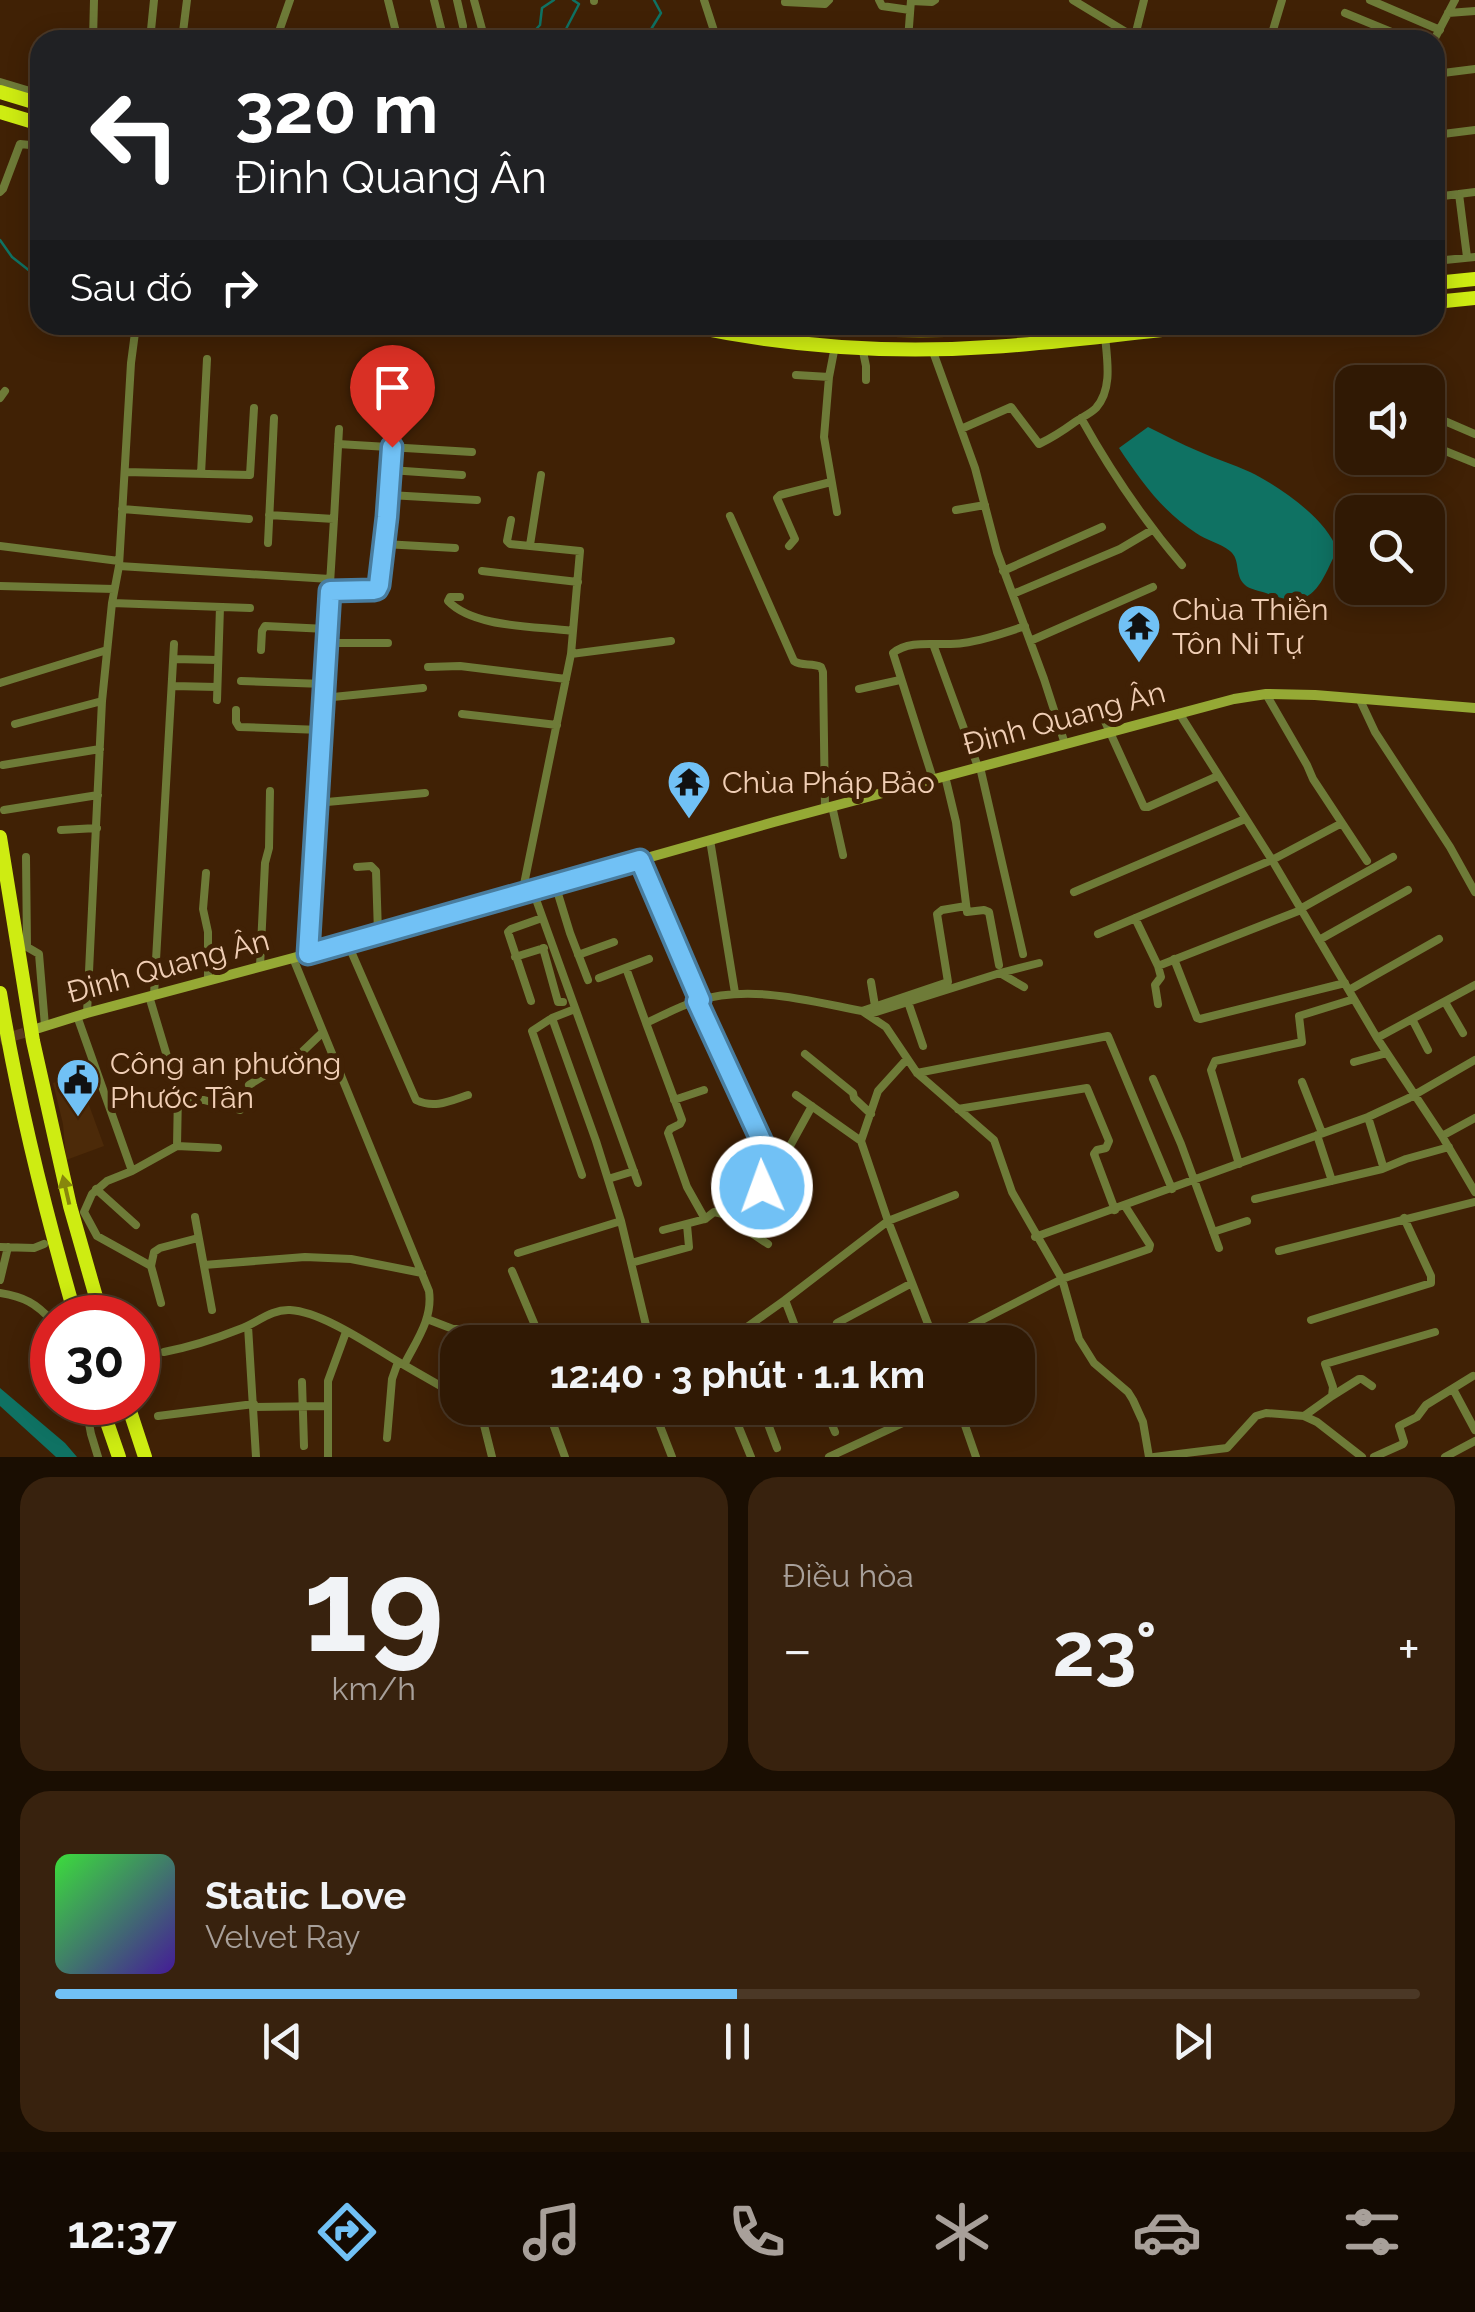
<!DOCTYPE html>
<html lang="vi">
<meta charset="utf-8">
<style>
:root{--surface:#301904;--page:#38220e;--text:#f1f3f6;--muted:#a8a09a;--line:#4b3826;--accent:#71c1f5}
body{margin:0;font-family:Raleway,sans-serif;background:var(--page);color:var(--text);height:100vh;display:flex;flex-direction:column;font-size:38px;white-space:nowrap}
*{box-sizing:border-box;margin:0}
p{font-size:32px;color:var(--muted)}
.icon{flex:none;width:55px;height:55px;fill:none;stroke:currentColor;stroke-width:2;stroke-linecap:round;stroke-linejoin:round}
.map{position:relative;height:1457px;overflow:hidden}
.panel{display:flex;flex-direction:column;gap:20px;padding:20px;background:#1a0e02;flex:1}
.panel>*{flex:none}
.banner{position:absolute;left:30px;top:30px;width:1415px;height:305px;border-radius:30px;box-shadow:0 5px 25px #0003,0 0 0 2px var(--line);background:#202124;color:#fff;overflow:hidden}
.buttons{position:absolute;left:1335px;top:365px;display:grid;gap:20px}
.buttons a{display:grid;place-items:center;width:110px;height:110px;border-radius:20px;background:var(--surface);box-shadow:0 5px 25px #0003,0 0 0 2px var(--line);font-size:50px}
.speed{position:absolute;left:30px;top:1295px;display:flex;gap:20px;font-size:50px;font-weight:700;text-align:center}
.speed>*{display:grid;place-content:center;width:130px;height:130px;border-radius:50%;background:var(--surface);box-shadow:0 5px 25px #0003,0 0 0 2px var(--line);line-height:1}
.speed .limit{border:15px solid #d22;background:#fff;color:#111}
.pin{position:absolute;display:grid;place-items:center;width:85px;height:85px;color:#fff;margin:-102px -42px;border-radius:50% 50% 50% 0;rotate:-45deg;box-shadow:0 0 10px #0007}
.pin .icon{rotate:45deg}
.me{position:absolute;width:110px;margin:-55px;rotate:358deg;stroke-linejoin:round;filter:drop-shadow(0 0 8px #0008)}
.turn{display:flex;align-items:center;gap:35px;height:210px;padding:0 40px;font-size:45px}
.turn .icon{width:130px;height:130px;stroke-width:2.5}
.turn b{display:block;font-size:70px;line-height:85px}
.then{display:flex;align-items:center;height:95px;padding:0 40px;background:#0003;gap:20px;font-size:38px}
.big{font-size:75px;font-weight:700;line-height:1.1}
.panel .widget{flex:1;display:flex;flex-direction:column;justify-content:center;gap:15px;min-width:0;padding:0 35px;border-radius:30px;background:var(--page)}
.panel .dial{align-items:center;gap:0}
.dial b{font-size:130px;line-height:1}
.song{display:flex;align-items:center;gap:30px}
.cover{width:120px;height:120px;border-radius:15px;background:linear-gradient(135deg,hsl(120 70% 55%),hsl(260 70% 35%))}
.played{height:10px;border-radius:5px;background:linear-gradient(90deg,var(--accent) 50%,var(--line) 50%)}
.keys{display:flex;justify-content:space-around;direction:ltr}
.heat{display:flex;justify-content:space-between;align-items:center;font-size:55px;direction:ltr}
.panel .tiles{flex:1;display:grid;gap:20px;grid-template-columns:1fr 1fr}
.widget:last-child{grid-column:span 2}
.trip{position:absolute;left:440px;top:1325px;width:595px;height:100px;border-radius:30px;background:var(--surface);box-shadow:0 5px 25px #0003,0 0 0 2px var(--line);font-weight:700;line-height:100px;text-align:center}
.tabs{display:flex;height:160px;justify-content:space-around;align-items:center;background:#130a02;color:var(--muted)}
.tabs .icon{width:70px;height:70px}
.tabs .current{color:var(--accent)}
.tabs b{font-size:45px;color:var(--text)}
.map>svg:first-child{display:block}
.built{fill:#4c2a09}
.water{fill:#0f7263}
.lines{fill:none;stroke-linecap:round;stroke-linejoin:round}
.stream{stroke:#0f7263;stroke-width:2.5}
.secondary-tunnel{stroke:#5a3b1f;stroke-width:10;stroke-dasharray:10 5;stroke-linecap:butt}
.street{stroke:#6e7b38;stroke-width:8}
.secondary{stroke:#95a935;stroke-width:10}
.highway{stroke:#ceec12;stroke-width:14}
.oneway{fill:#87860c}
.route-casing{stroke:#497d9f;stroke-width:25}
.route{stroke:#71c1f5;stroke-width:18}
.labels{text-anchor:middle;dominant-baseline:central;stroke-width:10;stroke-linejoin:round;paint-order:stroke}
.poi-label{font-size:30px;fill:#f0ceb5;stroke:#402105;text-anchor:start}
.street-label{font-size:30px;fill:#f0ceb5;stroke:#402105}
</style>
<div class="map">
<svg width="1475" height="1457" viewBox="0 0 1475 1457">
<rect width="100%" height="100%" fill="#402105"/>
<!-- built -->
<path class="built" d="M78 1075 104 1146 66 1160 63 1124 53 1083Z"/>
<!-- water -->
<path class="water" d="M1148 427C1165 435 1181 444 1198 451 1215 459 1233 464 1250 472 1279 486 1327 519 1337 550 1319 587 1313 612 1266 593 1260 591 1249 589 1245 585 1234 575 1241 560 1230 551 1220 543 1206 540 1196 533 1163 512 1140 480 1119 448Z
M0 1388 65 1443 77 1457H56L0 1406Z"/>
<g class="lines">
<!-- stream -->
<path class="stream" d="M573 0 579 4 566 29 572 39 624 31H650L661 13 654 0
M526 40 540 25 542 8 554 0
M0 240 12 257 40 279"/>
<!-- secondary-tunnel -->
<path class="secondary-tunnel" d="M0 1040 37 1029"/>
<!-- street -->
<path class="street" d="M388 0 398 40
M434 0 444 40
M457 0 463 26
M474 0 485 40
M594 0V1
M704 0 717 40
M879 0 882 6 910 10
M1073 0 1139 40
M1370 0 1440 30
M911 1 932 2 935 0
M785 2 825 4 829 0
M1345 13 1411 40
M1448 13 1475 11
M93 40 94 0
M150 40 154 0
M182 40 187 0
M276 40 290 0
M908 40 911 0
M1134 40 1144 0
M1270 40 1282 0
M1434 40 1455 0
M1435 74 1475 69
M0 82 40 94
M1435 135 1475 130
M0 192 3 189 20 144 40 146
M1459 194 1467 257
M1435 197 1475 192
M1435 261 1475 257
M835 346 829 377 824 437 837 512
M862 347 866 366V380
M932 349 975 468 997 552 1044 679 1065 744
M796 375 829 377
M0 398 5 391
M1081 418C1111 472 1142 518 1182 565
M1440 419 1475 434
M961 429 1011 407 1039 444C1052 438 1064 430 1075 422 1082 417 1090 414 1096 408 1113 389 1107 359 1105 336
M338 444 472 452
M1428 444 1475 463
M390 470 462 475
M125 472 250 475 254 408
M201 474 207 359
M389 495 477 500
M122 509 249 519
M956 510 985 505
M269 515 334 519 307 954
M730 516 794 661C802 667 812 662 821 667L823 672 825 808
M334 519 339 429
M511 520 507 541 510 544 580 551 571 654 522 894
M268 543 274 418
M384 544 455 548
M530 545 541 475
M0 546 119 561
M789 546 795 539 777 498 780 495 831 482
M119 566 330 579
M482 571 578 582
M1003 571 1102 527
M0 586 114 589
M330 591 373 590 377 589 379 585 392 447
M1013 594 1120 549 1152 530
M460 597H450L448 601C474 628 535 626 572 631
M112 603 250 608
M1030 641 1153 587
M326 643H388
M933 644 978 767
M261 650 262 631 265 626 327 629
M571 654 671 641
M174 659 218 660
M428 667 460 666 566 679
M241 681 324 684
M0 683 107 650
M173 686 217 687
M859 689 900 680
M1266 694 1307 765 1313 779 1367 861
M323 698 423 688
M217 700 220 607
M1360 700 1375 732 1450 847 1475 892
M236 710V722L239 727 321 730
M1091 713 1103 717 1144 807H1148L1218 776
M1179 713 1272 860 1377 1038 1442 1136 1475 1192
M462 714 557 725
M15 724 102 701
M3 765 100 749
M980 767 1023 954
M945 776 956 822 967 912 984 910 989 912 999 965
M933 779 893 653C911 638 941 647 963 643 984 640 1005 633 1025 626
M316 803 425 793
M832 806 843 855
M4 810 98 795
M61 830 97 828
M710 840 735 993
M26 857 27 947 39 954 45 1026
M640 860 700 1000
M357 867 371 866 376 871 378 933
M206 873 203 909 208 932V981
M555 884 570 933 588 980
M533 891 638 1183
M1074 892 1245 819
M1300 909 1393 857
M1135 918 1158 966 1161 977 1155 985 1158 1004
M1098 934 1272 860 1342 823
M1319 940 1408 890
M347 942 416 1100C434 1109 450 1101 468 1095
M543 948 558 1002H563
M578 955 614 942
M515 957 544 948
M293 958 429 1291C433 1319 416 1341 404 1365L458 1396
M1174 959 1197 1018 1200 1019 1345 983
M260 966 265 863 269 848 270 791
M1158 966 1301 910
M626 968 646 1023
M1000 973 1039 963
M599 978 649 959
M871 982 875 1006
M1349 990 1439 939
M154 995 174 644
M149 996 178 1093 177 1146
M531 1001 508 932 511 929 542 918
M697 1001 762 1143 767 1167 762 1187
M908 1002 923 1046
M1445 1002 1463 1033
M575 1009 552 1018 532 1031 582 1175
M862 1011 948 982 937 914 942 910 966 906
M87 1013 102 701 112 603 119 566 131 363 136 325
M870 1014 1000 973 1024 987
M77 1016 132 1171
M552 1018 596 1141 621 1221 650 1342
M1412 1019 1428 1050
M1377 1038 1475 985
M805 1054 853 1093 854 1098 871 1114
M907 1059 878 1091 861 1141 888 1221 935 1342
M1354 1062 1387 1053
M917 1073 1108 1036 1172 1189
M1153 1079 1181 1144 1219 1248
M1302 1082 1322 1133
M249 1085 301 1053 323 1032
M796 1095 861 1141
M179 1100H204L240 1110
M674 1100 704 1090
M958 1109 1087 1088 1109 1141 1106 1148 1097 1150 1094 1154 1115 1210
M1368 1117 1383 1166
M1317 1135 1332 1181
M1442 1136 1475 1118
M790 1146 812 1106
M1239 1164 1211 1070 1215 1061 1302 1042 1299 1016 1354 999
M608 1179 634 1171
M96 1189 136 1225
M1255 1199 1382 1169 1406 1159 1449 1147
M195 1217 212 1310
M705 1219 714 1212 723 1214 768 1244
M663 1230 705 1219 687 1187 668 1133 670 1129 680 1124 682 1120 646 1023C662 1016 679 1006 697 1001 750 984 810 1001 862 1011L886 1027 917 1073 994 1140 1012 1192 1062 1279 1079 1339 1094 1363 1128 1392 1133 1400 1143 1422 1149 1457
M1213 1232 1247 1221
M1035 1237 1368 1117 1409 1098 1475 1060
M0 1247 34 1248 44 1244
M1279 1251 1475 1202
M518 1253 621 1221
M631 1263 689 1247 687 1225
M204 1265 305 1257 351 1259 422 1273
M151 1266 97 1236 84 1212 92 1194 107 1181 132 1171 177 1146 218 1148
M512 1271 542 1342
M0 1280 8 1247
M0 1293C24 1297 36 1303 52 1321
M161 1303 151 1266 154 1252 160 1248 198 1238
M427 1319 453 1329H479L486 1342
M1311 1320 1431 1283V1276L1404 1218
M837 1323 912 1283
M248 1326 256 1457
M726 1342 785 1300
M801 1342 785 1300 888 1221 955 1195
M939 1342 1062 1279 1149 1249 1150 1245 1125 1206
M164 1352C190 1347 215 1339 240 1329 257 1323 271 1309 290 1310 324 1312 374 1348 404 1365
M302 1382 304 1446
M1453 1389 1475 1430
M1332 1396 1359 1379H1362L1372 1386
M85 1402 91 1434 98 1457
M254 1407 327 1406
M478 1408C504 1418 525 1424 550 1408
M653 1408 672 1457
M731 1408 751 1457
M762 1408 777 1448
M825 1408 835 1432
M959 1408 976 1457
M480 1409 492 1457
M548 1410 565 1457
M158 1416 254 1404
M1304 1416 1332 1396 1333 1387 1325 1364 1435 1332
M387 1438 392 1379 398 1362
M328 1457V1381L346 1332
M829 1457 935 1408
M1154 1457 1227 1448 1256 1416 1266 1413 1280 1414 1304 1416 1317 1422 1362 1457
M1374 1457 1403 1444 1404 1442 1399 1426 1417 1417 1426 1405 1473 1376
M1445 1457 1475 1441"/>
<!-- secondary -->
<path class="secondary" d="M39 1028 87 1013 293 958 774 822 1234 699 1266 694 1315 695 1475 708"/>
<!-- highway -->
<path class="highway" d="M0 92 40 104
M0 112 40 124
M1435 283 1475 279
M1435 302 1475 298
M685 325C784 346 888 354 989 347 1062 343 1135 332 1209 325
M816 325C886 332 956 332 1025 325
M0 837 33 1041 70 1206 102 1318
M0 993C18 1103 45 1211 76 1318
M100 1402 119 1457
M127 1402 145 1457"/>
</g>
<!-- one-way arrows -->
<defs><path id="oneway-solid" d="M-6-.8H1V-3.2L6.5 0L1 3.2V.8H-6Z" transform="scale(2.5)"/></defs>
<use class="oneway" href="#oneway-solid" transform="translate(66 1190) rotate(-103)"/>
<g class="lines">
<defs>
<path id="route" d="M392 447 387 517 379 585 377 589 373 590 330 591 308 954 640 860 700 1000 697 1001 762 1142 767 1167 762 1187"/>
</defs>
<!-- route casing -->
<use href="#route" class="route-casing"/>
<!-- route -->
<use href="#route" class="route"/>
</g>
<!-- icons -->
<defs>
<symbol id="temple-pin" viewBox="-11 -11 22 30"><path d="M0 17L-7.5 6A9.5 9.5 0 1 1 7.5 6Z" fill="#71c1f5" stroke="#402105"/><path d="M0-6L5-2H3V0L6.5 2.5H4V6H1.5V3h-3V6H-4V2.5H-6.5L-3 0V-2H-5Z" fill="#111"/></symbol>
<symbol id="civic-pin" viewBox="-11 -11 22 30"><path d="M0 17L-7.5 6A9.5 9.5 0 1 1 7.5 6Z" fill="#71c1f5" stroke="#402105"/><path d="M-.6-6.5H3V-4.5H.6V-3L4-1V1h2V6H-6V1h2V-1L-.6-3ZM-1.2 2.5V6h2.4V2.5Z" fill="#111"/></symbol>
</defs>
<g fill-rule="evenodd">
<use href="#temple-pin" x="1114" y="601" width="50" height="68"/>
<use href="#temple-pin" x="664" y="757" width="50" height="68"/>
<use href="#civic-pin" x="53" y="1055" width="50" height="68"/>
</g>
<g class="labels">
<!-- poi labels -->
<g class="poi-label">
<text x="1172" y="609">Chùa Thiền<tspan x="1172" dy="34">Tôn Ni Tự</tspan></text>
<text x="722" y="782">Chùa Pháp Bảo</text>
<text x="110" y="1063">Công an phường<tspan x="110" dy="34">Phước Tân</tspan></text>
</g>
<!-- street labels -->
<g class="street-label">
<text transform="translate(1064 718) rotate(-15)">Đinh Quang Ân</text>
<text transform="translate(168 966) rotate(-15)">Đinh Quang Ân</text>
</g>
</g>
</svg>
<div class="buttons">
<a><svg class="icon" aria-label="sound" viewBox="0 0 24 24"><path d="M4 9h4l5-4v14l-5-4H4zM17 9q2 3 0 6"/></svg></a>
<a><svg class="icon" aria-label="search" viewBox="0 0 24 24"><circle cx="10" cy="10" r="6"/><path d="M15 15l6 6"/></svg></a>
</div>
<div class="speed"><div class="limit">30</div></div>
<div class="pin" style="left:392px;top:447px;background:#d93025"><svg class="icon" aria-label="arrive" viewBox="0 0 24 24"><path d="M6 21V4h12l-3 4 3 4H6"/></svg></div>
<svg class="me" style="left:762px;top:1187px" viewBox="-20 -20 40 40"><circle r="17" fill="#71c1f5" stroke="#fff" stroke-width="3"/><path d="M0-11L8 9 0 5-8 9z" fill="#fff"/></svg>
<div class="trip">12:40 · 3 phút · 1.1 km</div>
<div class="banner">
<div class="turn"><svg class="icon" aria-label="left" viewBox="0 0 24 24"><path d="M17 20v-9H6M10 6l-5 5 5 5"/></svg><div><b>320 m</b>Đinh Quang Ân</div></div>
<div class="then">Sau đó<svg class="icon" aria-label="right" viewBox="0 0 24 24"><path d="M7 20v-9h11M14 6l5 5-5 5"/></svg></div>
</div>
</div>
<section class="panel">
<div class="tiles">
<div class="widget dial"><b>19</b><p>km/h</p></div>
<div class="widget"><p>Điều hòa</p>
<div class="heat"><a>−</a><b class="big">23°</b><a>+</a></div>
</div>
<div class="widget">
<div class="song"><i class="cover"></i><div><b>Static Love</b><p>Velvet Ray</p></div></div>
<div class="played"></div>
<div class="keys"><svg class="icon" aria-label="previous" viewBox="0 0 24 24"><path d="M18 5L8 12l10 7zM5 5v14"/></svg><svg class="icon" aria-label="pause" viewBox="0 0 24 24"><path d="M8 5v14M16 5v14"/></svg><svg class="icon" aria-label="next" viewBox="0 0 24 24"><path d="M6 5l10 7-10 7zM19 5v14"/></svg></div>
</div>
</div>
</section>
<nav class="tabs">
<b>12:37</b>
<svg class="icon current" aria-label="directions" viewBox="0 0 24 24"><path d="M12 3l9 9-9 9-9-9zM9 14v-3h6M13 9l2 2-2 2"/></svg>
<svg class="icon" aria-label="music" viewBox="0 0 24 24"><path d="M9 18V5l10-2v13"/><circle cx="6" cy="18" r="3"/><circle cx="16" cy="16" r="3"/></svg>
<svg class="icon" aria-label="phone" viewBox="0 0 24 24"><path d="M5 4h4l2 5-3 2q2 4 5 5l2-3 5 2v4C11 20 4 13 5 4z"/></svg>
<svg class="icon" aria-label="climate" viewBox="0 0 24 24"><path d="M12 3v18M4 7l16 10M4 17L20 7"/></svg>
<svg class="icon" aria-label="car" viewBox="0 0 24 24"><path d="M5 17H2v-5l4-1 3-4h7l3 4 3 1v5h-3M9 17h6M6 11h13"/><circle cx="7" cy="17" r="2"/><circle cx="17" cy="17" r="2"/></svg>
<svg class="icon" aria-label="filters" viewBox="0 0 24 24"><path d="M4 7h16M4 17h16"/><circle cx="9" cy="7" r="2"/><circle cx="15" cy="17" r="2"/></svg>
</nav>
